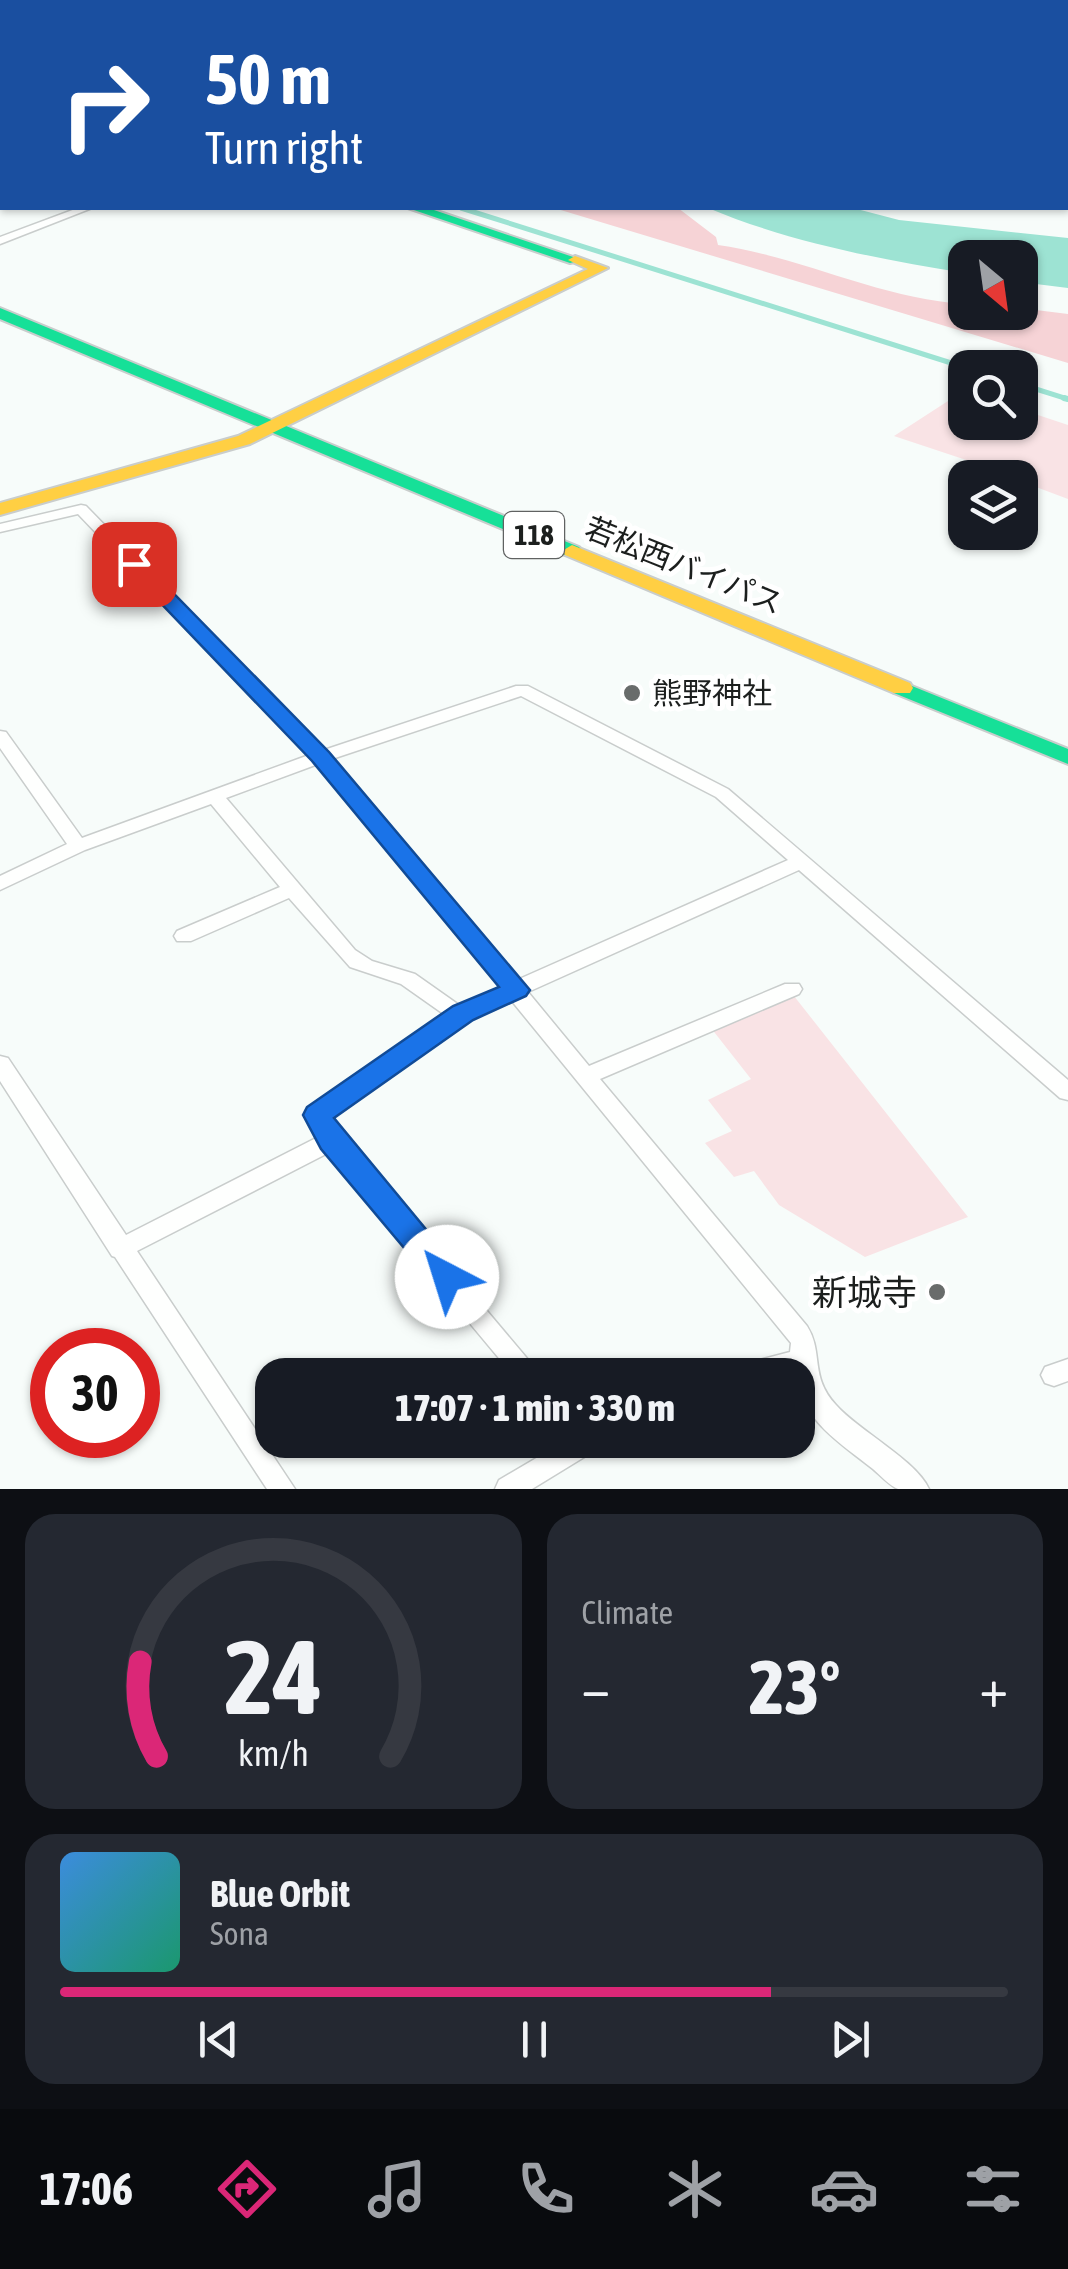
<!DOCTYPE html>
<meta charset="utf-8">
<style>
:root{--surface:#171b24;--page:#242831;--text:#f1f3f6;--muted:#9ea1a6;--line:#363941;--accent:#db2777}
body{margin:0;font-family:"Asap Condensed","Noto Sans JP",sans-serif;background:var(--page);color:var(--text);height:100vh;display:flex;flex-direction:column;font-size:38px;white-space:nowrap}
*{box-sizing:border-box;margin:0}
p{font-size:32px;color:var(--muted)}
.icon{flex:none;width:55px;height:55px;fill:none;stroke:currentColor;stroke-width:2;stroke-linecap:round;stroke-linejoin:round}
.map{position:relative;height:1489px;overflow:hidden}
.drawer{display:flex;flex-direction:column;gap:25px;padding:25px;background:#0d0f14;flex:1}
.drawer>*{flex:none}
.hud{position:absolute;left:0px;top:0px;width:1070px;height:210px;box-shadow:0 2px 8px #0004;background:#1a4fa0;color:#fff;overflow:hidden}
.needle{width:65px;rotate:151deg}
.controls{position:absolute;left:948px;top:240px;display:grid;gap:20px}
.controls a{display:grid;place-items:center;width:90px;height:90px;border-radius:20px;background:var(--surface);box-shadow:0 2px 8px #0004;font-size:50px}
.speed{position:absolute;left:30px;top:1328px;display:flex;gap:20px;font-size:50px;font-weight:700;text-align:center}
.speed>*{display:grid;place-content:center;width:130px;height:130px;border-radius:50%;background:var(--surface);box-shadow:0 2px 8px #0004;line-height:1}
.speed .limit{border:15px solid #d22;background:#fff;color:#111}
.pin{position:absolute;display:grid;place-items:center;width:85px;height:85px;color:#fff;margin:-42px;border-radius:20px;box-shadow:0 5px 15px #0006}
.me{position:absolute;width:110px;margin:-55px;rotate:320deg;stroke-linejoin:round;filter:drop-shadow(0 0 8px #0008)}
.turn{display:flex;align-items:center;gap:35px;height:210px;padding:0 40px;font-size:45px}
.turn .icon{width:130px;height:130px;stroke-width:2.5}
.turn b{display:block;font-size:70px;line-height:85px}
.big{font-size:75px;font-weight:800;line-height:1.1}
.drawer .card{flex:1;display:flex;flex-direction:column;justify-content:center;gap:15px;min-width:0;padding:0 35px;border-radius:30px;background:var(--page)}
.drawer .dial{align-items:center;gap:0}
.dial svg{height:260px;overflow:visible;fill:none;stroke:var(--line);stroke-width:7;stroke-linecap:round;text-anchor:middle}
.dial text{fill:var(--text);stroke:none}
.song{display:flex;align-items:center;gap:30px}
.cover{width:120px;height:120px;border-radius:15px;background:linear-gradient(135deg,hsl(210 70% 55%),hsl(160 70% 35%))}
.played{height:10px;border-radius:5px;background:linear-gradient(90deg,var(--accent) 75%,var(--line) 75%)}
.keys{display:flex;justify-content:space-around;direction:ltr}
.heat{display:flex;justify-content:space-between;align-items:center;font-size:55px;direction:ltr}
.drawer .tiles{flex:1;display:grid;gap:25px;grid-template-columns:1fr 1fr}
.card:last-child{grid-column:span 2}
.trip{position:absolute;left:255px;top:1358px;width:560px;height:100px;border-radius:30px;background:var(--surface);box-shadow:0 2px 8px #0004;font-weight:800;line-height:100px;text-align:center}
.tab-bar{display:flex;height:160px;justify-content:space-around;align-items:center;background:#090b0e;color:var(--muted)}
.tab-bar .icon{width:70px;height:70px}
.tab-bar .selected{color:var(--accent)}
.tab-bar b{font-size:45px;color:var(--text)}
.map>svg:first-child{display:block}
.green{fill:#f9e3e5}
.forest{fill:#f6d3d6}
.water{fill:#9de3d3}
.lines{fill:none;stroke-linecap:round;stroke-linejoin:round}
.stream-far1{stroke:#9de3d3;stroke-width:5}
.stream{stroke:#9de3d3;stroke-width:6}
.street-casing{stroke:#c9cdcc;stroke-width:3}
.fast-casing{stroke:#c9cdcc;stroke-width:4}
.slow-casing{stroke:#c9cdcc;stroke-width:4}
.street{fill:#fefffe;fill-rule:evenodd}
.fast{fill:#16e098;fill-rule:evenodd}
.slow{fill:#ffcf43;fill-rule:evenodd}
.wall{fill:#848685}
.building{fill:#999c9b;stroke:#6b6d6c;stroke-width:2.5}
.route{fill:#1a73e8;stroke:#114b97;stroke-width:2.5}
.poi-dot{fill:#696c6b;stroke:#fff;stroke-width:4}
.labels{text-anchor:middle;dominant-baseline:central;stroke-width:10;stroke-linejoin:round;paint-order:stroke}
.shield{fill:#fff;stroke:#606262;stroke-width:2.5}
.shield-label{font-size:28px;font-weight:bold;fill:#1c1f1e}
.street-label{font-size:30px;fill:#1c1f1e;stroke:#fff}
.poi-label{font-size:30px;fill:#1c1f1e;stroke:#fff;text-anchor:start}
.near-poi-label{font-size:35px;fill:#1c1f1e;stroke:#fff;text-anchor:end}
</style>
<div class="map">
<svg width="1068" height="1489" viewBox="0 0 1068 1489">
<rect width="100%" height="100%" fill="#f7fcfa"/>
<!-- green -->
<path class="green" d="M965 390V422H1020V409L1068 425V499L1020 481V478L894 436Z
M794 996 968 1217 865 1257 779 1205 754 1171 734 1177 705 1143 732 1131 708 1100 751 1079 711 1028Z"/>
<!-- forest -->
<path class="forest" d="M554 208H678L716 237 718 245C802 257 881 299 965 304V312H1020V308L1068 314V363Z"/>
<!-- water -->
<path class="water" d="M708 208H853L899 220 1068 238V288L1020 282V258H965V273C878 259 789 242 708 208Z"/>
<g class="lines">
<!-- stream-far1 -->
<path class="stream-far1" d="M461 208 967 368
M1020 384 1068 399"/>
<!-- stream -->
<path class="stream" d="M1064 398 1068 399"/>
<defs>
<path id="street" d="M78 208H92L0 244V237Z
M81 505 86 506 324 750 516 686H528L728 789 1068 1080V1100L1060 1098 799 870 528 992 589 1066 785 984H799L802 989 799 994 600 1079 807 1326C824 1353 809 1376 836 1405 859 1431 916 1460 929 1489 921 1489 906 1489 898 1489 890 1486 880 1475 873 1469 843 1445 798 1418 798 1375H729L733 1367 790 1352 791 1343 511 1000 470 1018 330 1118 339 1135 541 1375H513L328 1153 137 1251 295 1489H267L115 1257 112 1256 0 1081V1056L8 1058 126 1235 318 1137 307 1115 310 1109 445 1015 401 984 350 967 289 898 191 941H177L174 936 177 931 280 887 211 804 85 850 0 890V876L67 844 0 748V731L6 732 82 838 309 755 78 514 0 532V524ZM521 696 716 797 788 860 517 980 332 759ZM318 764 501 988 459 1005 415 974 372 961 355 950 226 798Z
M1068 1359V1381L1054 1386 1045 1383 1041 1375 1045 1367Z
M567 1440H603L599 1448 532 1489H495L499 1480Z"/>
<path id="fast" d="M0 70 2 71V77L0 78Z
M408 208H428L582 260 570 263Z
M0 308 579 547 582 551 579 555H565L0 319Z
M902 682 1068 749V764L894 693 891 688Z"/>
<path id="slow" d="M575 256 608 268 250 444 0 515V503L238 436 588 269 568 260Z
M572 545 910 683 913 688 910 693H894L565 555 562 551Z"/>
</defs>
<!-- street casing -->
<use href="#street" class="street-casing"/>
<!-- fast casing -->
<use href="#fast" class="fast-casing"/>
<!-- slow casing -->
<use href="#slow" class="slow-casing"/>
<!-- street -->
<use href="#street" class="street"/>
<!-- fast -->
<use href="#fast" class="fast"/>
<!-- slow -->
<use href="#slow" class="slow"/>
</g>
<!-- wall -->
<path class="wall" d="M0 86 2 87V176L0 175Z"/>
<!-- building -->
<path class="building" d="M0 86 2 87V156L0 155Z"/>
<!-- route -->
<path class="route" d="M134 558 141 560 329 752 530 990 526 996 473 1020 334 1118 458 1268 463 1277 458 1286 447 1290 436 1286 321 1149 303 1115 307 1107 453 1006 499 987 312 761 127 568 124 564Z"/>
<!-- markers -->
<g class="poi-dot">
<circle cx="632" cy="693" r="10"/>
<circle cx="937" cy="1292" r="10"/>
</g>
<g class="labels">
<!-- shield labels -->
<rect class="shield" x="504" y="512" width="60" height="46" rx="8"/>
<g class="shield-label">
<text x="534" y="535">118</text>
</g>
<!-- street labels -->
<g class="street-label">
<text transform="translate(684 565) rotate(22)">若松西バイパス</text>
</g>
<!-- poi labels -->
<g class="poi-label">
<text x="652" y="693">熊野神社</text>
</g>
<!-- near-poi labels -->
<g class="near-poi-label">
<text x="917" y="1292">新城寺</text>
</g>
</g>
</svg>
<div class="controls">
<a><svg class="needle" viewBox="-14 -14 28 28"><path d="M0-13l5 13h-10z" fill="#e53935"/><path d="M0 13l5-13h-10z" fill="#9ea1a6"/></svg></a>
<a><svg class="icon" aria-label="search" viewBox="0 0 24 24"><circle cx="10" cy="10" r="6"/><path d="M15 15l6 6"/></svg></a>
<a><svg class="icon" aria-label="layers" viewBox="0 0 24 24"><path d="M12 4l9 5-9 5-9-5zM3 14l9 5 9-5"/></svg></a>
</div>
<div class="speed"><div class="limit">30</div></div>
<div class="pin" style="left:134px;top:564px;background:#d93025"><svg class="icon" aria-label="arrive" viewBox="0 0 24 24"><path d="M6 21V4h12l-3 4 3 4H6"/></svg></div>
<svg class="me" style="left:447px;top:1277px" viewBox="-20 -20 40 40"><circle r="19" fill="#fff"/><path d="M0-13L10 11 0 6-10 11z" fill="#1a73e8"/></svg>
<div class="trip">17:07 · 1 min · 330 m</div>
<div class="hud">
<div class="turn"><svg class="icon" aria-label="right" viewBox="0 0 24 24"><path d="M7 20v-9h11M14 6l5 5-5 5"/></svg><div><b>50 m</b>Turn right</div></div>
</div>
</div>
<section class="drawer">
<div class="tiles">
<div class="card dial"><svg viewBox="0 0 100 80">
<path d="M14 69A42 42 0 1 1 86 69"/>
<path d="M14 69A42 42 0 0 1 9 40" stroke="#db2777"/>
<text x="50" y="56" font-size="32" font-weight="700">24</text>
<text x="50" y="72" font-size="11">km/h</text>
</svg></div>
<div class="card"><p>Climate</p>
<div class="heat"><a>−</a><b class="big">23°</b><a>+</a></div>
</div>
<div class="card">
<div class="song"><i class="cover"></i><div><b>Blue Orbit</b><p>Sona</p></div></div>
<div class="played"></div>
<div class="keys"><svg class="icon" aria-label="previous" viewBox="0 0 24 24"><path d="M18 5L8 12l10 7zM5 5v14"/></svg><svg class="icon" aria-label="pause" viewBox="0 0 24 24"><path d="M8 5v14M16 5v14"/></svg><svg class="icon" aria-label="next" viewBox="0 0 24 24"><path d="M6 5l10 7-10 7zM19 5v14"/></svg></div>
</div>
</div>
</section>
<nav class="tab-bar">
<b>17:06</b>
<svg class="icon selected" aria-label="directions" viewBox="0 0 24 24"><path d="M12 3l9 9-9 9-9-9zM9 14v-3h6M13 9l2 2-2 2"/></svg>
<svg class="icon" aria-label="music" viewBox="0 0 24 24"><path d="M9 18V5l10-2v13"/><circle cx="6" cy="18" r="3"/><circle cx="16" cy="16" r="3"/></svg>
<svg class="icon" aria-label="phone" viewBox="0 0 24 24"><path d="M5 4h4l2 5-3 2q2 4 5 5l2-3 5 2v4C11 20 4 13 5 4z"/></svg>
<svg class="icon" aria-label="climate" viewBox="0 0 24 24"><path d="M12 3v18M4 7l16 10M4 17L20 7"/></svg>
<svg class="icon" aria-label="car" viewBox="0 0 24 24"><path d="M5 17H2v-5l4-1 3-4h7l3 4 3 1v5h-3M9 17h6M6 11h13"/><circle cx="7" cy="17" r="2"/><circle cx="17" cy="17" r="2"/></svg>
<svg class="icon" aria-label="filters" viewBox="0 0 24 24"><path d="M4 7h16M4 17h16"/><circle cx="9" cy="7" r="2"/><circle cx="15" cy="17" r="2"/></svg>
</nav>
